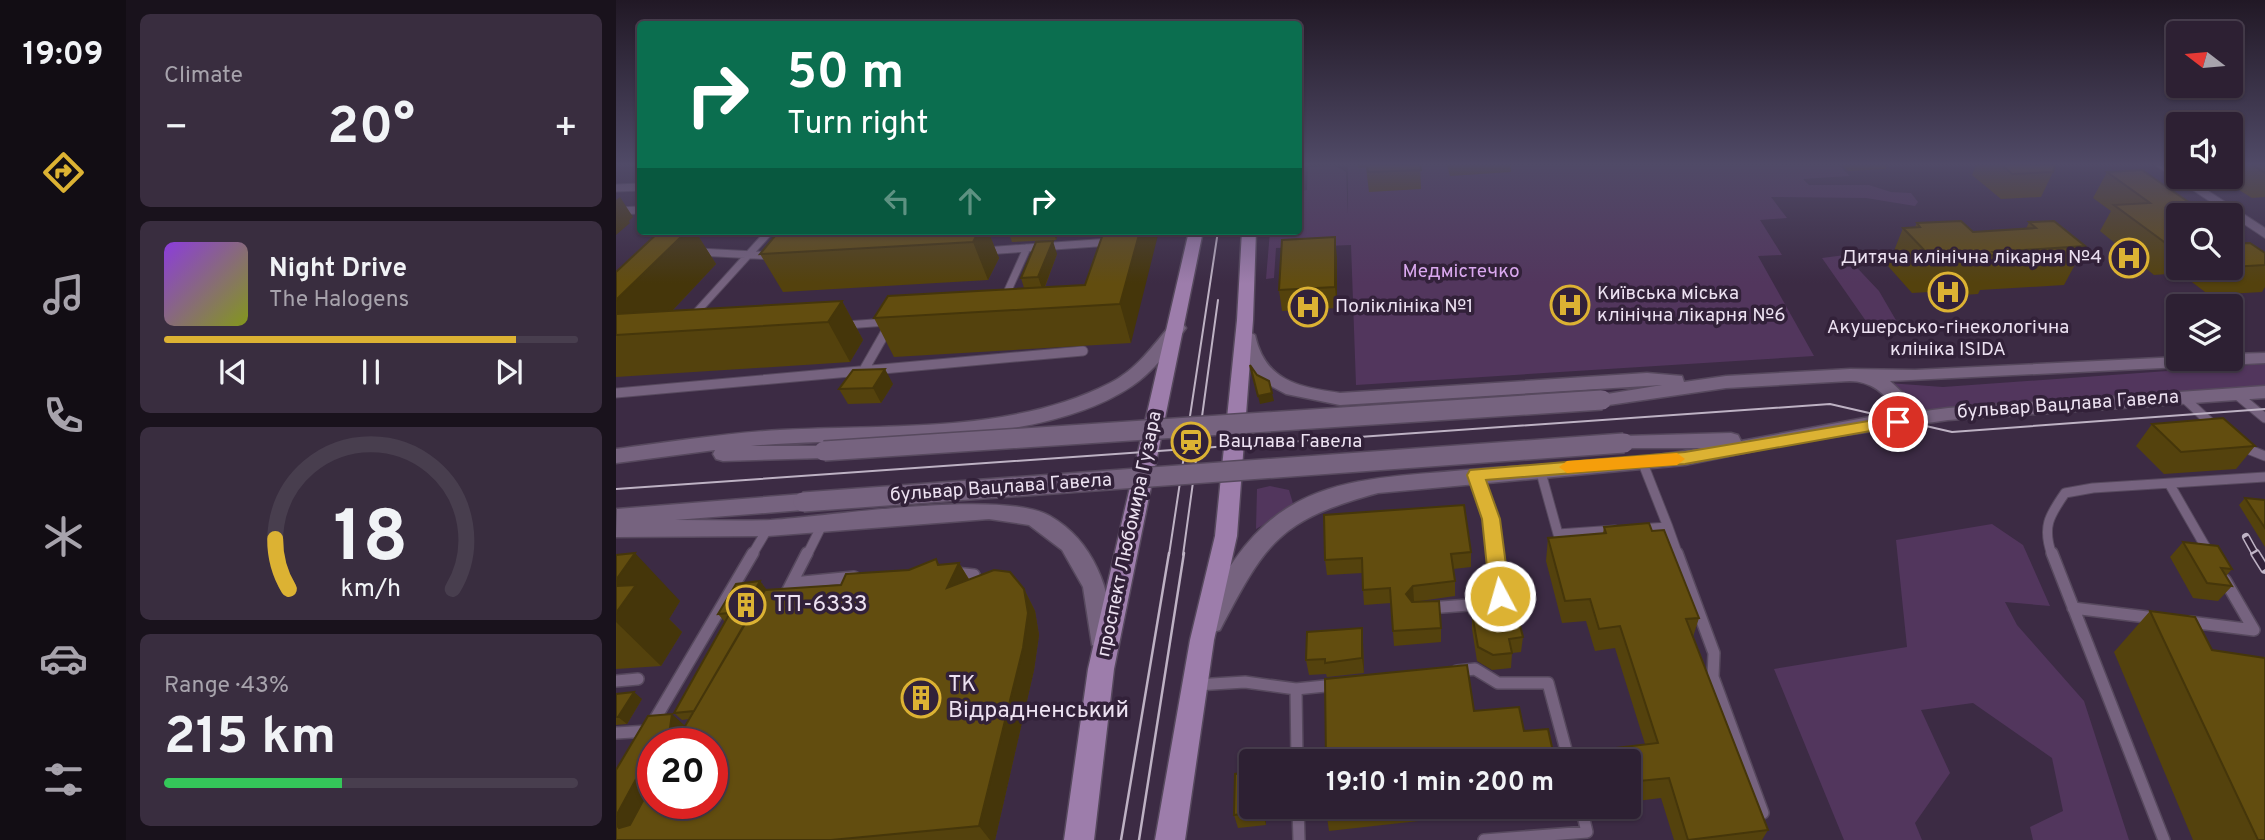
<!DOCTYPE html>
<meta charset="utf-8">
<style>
:root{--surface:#2d2033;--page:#392d3f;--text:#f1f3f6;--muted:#a7a3ac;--line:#483e4e;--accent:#dcb233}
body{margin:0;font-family:Overpass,sans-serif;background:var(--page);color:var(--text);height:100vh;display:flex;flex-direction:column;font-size:26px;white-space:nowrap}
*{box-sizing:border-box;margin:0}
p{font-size:23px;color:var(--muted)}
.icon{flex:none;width:38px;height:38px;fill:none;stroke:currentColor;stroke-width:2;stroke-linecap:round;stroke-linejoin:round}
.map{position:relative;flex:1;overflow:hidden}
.details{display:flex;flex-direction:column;gap:14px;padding:14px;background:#19121c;width:490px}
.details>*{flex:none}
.top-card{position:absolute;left:21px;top:21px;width:665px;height:214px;border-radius:7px;box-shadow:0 2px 5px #0004,0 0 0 2px var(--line);background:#0b6e4f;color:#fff;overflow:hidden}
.needle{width:46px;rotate:286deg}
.fabs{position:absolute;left:1550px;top:21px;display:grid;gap:14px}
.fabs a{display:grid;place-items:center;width:77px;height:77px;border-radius:7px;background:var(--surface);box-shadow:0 2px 5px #0004,0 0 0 2px var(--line);font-size:35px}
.speed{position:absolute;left:21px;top:728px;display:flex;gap:14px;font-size:35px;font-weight:700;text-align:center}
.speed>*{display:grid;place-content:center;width:91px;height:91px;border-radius:50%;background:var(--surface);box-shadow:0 2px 5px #0004,0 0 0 2px var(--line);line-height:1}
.speed .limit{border:10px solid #d22;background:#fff;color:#111}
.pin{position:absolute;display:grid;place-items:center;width:60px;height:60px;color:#fff;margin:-30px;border:4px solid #fff;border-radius:50%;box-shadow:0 2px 7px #0007}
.me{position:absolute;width:77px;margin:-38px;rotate:354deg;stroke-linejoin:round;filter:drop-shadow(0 0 5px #0008)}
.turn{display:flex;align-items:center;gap:24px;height:147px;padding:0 35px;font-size:32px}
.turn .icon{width:91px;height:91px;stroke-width:2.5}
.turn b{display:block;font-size:49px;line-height:60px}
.lanes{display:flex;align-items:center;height:66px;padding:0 35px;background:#0003;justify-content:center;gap:35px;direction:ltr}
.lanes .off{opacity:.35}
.big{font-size:52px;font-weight:700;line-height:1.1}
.details .card{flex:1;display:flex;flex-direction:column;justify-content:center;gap:10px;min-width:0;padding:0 24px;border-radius:10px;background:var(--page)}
.details .dial{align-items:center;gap:0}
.dial svg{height:182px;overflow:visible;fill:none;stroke:var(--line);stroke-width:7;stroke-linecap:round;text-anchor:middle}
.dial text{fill:var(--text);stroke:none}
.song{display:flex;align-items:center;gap:21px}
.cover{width:84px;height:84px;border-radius:10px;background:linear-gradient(135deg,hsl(270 70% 55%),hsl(70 70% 35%))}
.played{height:7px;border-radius:4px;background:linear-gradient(90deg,var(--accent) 85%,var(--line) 85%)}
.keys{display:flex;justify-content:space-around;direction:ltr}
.heat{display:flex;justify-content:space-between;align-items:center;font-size:38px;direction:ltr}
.charge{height:10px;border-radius:5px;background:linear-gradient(90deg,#34c759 43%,var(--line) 0)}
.trip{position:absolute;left:623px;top:749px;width:402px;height:70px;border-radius:7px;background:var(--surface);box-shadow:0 2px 5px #0004,0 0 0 2px var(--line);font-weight:700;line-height:70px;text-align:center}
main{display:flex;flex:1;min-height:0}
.menu{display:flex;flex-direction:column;width:126px;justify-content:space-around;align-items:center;background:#120d14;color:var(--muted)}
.menu .icon{width:49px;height:49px}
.menu .selected{color:var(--accent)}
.menu b{font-size:32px;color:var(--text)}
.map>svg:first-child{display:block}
.green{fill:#52365d}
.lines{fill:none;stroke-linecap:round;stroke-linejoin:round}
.service-far2-casing{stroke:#57495e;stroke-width:9}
.service-far1-casing{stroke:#57495e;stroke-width:11}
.service-casing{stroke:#57495e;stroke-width:14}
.minor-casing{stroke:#57495e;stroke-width:2}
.secondary-casing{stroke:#57495e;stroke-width:3}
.primary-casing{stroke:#57495e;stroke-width:3}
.service-far2{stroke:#76637f;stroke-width:7}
.service-far1{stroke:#76637f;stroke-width:9}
.service{stroke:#76637f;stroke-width:11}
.minor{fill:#76637f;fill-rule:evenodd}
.secondary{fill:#76637f;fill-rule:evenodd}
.primary{fill:#9d7dab;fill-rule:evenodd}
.tram-far1{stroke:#beb2c4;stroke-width:2}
.tram{stroke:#beb2c4;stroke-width:2.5}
.rail-far1-casing{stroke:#beb2c4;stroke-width:8}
.rail-casing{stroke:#beb2c4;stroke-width:10}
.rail-far1{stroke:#322139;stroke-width:5;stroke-dasharray:16;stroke-linecap:butt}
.rail{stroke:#322139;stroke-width:7;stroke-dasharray:21;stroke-linecap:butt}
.secondary-bridge-casing{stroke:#57495e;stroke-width:22;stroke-linecap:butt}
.secondary-bridge{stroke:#76637f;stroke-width:19}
.wall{fill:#54420d}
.shaded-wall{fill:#45360a}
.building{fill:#624d0f;stroke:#45360a;stroke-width:2;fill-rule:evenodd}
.route{fill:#dcb233;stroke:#8f7421;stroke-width:2}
.slow{fill:#f59e0b}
.labels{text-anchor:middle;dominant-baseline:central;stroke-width:7;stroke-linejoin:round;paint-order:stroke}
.poi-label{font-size:19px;fill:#ece1f1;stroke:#322139;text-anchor:start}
.park-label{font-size:19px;fill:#daa8ef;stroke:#322139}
.street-label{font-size:19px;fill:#ece1f1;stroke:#322139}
.near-poi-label{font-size:23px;fill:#ece1f1;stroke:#322139;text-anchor:start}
</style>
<main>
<nav class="menu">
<b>19:09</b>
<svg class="icon selected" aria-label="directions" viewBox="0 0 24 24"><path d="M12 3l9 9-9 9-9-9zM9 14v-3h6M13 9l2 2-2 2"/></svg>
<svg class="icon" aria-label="music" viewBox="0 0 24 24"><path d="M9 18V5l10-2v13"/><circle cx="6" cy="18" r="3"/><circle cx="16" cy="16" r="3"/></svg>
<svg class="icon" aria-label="phone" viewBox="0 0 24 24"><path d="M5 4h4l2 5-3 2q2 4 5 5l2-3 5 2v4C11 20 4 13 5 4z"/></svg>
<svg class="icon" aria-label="climate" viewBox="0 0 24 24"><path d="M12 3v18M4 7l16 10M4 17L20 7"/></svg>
<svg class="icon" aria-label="car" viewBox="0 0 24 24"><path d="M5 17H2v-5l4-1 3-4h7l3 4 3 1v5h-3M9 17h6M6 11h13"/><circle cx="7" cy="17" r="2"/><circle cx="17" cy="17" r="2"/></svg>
<svg class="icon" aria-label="filters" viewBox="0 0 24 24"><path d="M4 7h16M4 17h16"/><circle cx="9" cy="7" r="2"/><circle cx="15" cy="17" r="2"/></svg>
</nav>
<section class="details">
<div class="card"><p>Climate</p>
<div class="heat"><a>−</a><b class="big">20°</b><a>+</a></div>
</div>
<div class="card">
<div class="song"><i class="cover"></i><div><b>Night Drive</b><p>The Halogens</p></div></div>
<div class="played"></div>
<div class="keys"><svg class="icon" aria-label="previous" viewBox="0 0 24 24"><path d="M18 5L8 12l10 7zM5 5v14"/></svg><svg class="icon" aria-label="pause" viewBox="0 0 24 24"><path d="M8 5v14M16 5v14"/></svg><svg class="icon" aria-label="next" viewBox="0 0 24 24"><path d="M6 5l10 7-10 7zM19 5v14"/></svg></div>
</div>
<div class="card dial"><svg viewBox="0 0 100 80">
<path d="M14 69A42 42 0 1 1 86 69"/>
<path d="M14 69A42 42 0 0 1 8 47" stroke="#dcb233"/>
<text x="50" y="56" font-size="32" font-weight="700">18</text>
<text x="50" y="72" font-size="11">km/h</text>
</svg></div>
<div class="card"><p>Range · 43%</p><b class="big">215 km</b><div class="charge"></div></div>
</section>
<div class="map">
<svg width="1649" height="840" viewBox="0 0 1649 840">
<rect width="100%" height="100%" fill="#3c2b44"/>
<!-- green -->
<path class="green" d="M718 165 730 172 732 214V165H1223L1234 176 1187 179 1193 185H1253L1275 192 1295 193 1302 202 1299 206 1250 198 1155 197 1171 218 1144 220 1166 255 1142 256 1198 356 740 385 735 245 660 248 658 278 650 279 654 231H682L683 191 691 190 692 167Z
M1229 255 1263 291 1281 322 1252 324 1206 258Z
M1649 364V388L1297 414 1294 403 1272 383 1327 387Z
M654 486 673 490 678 507 640 529 641 489Z
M1376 524 1407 545 1434 606 1389 602 1401 625 1468 701 1513 840H1417L1414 827 1447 811 1436 758 1357 703 1305 710 1334 773 1299 823 1306 840H1228L1158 669 1291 647 1280 540Z"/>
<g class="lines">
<defs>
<path id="service-far2" d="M0 188 24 187
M0 211 24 210
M369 251 494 242
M83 252 156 256
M389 297 411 248
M77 316 154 231
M230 325 271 322
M268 335 272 327"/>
<path id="service-far1" d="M249 368 269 333
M0 393 467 351
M1620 394 1649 418
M1567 397 1599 427
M1624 446 1649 456
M924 469 942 534 999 530
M860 475 875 519 879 555
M1554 485 1593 553
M1052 527 1062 555
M1023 529 1052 527 1026 461
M136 555 152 528
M191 555 207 523
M1436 555C1426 527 1433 516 1449 493L1477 488 1649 477"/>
<path id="service" d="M1061 553 1098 653 1097 677 1147 813
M1436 553 1548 840
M339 573 358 575
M177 583 238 577
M169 596 191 553
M813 608 866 604 884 596 879 553
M1457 608 1539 618
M1574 622 1638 630 1609 580
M841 671 859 669 882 683H932L953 761
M0 681 22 679
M580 685 629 682 680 689 719 685
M680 689 681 761
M35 726 137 553
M0 733 33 731
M682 807 683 840
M868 840 971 832 965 807"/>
<path id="minor" d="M1539 165H1554L1563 171V177H1571L1649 228V238Z"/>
<path id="secondary" d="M561 323 567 324 570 328 567 332C552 351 537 372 516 386 421 450 246 435 135 446H215L218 451 215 456 208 458 107 461 100 459 97 454 99 450 0 463V449C55 442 109 433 164 430 273 424 394 434 494 383 520 370 537 346 555 324Z
M630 330 639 335C649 381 682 387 724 393L1031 373 1066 376 1068 382 1110 376 1234 369 1299 370 1563 357 1615 359V354L1649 353V363L1274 381 1289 395 1294 413 1332 408 1649 386V398L1332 420 1181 442 1069 465 762 493C663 520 650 542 604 630L595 633 586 630 583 623C605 578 629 534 673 507 721 477 784 476 838 471 920 464 1006 463 1087 448H1001L998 443 1001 438 1008 436 1115 433 1122 435 1125 441 1275 413C1275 393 1252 381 1234 381L1110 388 986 406 979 404 977 400 979 396 1046 385 724 405 670 394 644 380 625 352 621 335Z
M187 494 194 496 198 502 194 508 187 510 59 520C91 520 123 521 155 520 217 516 386 489 434 516 478 541 495 590 497 638L494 645 485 648 476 645 467 587 446 550 413 525 373 519 152 536 0 537 1 509Z"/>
<path id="primary" d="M573 231H587L498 669 478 840H448L472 669Z
M626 231H640L637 320 621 536 598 640 569 840H539L574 640 599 536 621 320Z"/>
</defs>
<!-- service-far2 casing -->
<use href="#service-far2" class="service-far2-casing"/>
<!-- service-far1 casing -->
<use href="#service-far1" class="service-far1-casing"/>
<!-- service casing -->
<use href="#service" class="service-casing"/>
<!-- minor casing -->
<use href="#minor" class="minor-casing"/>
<!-- secondary casing -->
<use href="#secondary" class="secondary-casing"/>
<!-- primary casing -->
<use href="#primary" class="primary-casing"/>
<!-- service-far2 -->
<use href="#service-far2" class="service-far2"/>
<!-- service-far1 -->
<use href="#service-far1" class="service-far1"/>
<!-- service -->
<use href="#service" class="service"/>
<!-- minor -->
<use href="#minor" class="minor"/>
<!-- secondary -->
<use href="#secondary" class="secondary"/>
<!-- primary -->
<use href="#primary" class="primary"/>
<!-- tram-far1 -->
<path class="tram-far1" d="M0 489 1214 404 1336 432 1649 409
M553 555 602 231
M567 555 602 300"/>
<!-- tram -->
<path class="tram" d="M505 840 553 553
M523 840 568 553"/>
<defs>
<path id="rail-far1" d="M1630 537 1640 555"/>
<path id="rail" d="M1639 553 1649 569"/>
</defs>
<!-- rail-far1 casing -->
<use href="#rail-far1" class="rail-far1-casing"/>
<!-- rail casing -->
<use href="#rail" class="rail-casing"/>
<!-- rail-far1 -->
<use href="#rail-far1" class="rail-far1"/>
<!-- rail -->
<use href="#rail" class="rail"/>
<defs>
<path id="secondary-bridge" d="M208 451 986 400
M187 502 1008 443"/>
</defs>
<!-- secondary-bridge casing -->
<use href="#secondary-bridge" class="secondary-bridge-casing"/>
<!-- secondary-bridge -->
<use href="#secondary-bridge" class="secondary-bridge"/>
</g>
<!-- wall -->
<path class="wall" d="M742 165H804L805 189 753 192 750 167 742 168Z
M831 165H895V172L834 176Z
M1226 165H1271L1270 169 1232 171Z
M1360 165H1439L1437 172 1425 197 1385 199 1356 175Z
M1615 165H1649V197L1636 198 1602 177H1615Z
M1491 172 1590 214V215H1563V268H1615V244L1649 253V287L1646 292 1593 295 1564 273 1538 275 1484 231 1495 211 1477 198Z
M1413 222 1469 246 1448 285 1364 290 1362 294 1317 297 1313 292 1296 293 1272 266 1287 228 1299 227 1301 223 1357 232 1410 229Z
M44 231H79L100 264 56 311 226 301 247 340 234 362 0 377V272Z
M190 231 192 234 372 231 383 258 372 280 167 292 144 254Z
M392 231H443L440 240 396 242Z
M488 231 515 343 278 357 258 318 408 288 405 278 441 254 429 287 469 285Z
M721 258V308L666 311 663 290Z
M277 384 265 403 232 404 223 389Z
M1536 424 1639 446 1620 469 1548 474 1520 446Z
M1629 498 1649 500V547L1623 505Z
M708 515 855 552V567L837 569 839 581V596L797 602 825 628V642L778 646 775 603 748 605 746 573 711 575 709 560Z
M988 527 1036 531 1083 618 1077 637 1152 830 1146 840H1058L1045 798 1013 802V761H996L999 748 1029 744 999 648 979 651 970 621 946 623 930 561 932 538 987 533Z
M1567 542 1616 569 1610 576 1616 586 1602 601 1577 598 1554 557Z
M0 555 64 601 53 619 66 632 45 666 0 669Z
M320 559 323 565 343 563 353 579 408 589 419 611 423 635 418 670 379 840H0L73 719 66 720 58 713 109 622 102 614 144 581 150 589V590L225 585 293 570Z
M1534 611 1649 840H1577L1498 652Z
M856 614 907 637 905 652 896 653 895 668 876 670 861 661 856 629Z
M747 643 748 673 711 677 710 674 693 675 690 660Z
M0 694 26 699 11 724 0 725Z
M635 807H650V825L622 828 618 815Z
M711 807H928L713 831 711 817Z"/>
<!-- shaded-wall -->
<path class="shaded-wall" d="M4 197 17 217 13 221 14 223 0 235V200Z
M71 231H79L100 264 36 332 0 335V300Z
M363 231H372L383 258 372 280 357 242Z
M437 231H443L440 240Z
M524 231H543L515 343 504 304Z
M719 237 721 258V308L719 287Z
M437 241 441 254 427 291 422 277Z
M226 301 247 340 234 362 212 322Z
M269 369 277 384 265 403 257 388Z
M656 393 658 401 644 404 642 396Z
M19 553 64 601 53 619 66 632 45 666 0 622V580Z
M320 559 333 581 343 563 356 585 331 588Z
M144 581 150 589 141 607H130Z
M797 586 798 601 791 609 790 594Z
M408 589 419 611 423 635 418 670 379 840H374L363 826Z
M746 628 747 643 748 673 746 658Z
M18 692 26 699 11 724 2 717Z
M56 714 79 735 78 744 54 728Z
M32 776 37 780 25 840 3 828 0 824V816L20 779Z
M646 807H650V825L646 811Z"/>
<!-- building -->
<path class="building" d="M751 165H804L805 170 752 172Z
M1386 165H1439L1437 172 1396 174Z
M1637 165H1649V173Z
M1526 170 1590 214 1552 216 1563 224V247H1555L1498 205 1534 203 1491 172Z
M1345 221 1357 232 1420 228 1413 222 1438 221 1469 246 1377 252 1381 255 1334 258 1329 253 1312 254 1287 228 1304 227 1301 223Z
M44 231H71L0 300V272Z
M163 231H190L187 235 250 231H363L357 242 144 254Z
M488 231H524L504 304 258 318 272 296 469 285Z
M719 237V287L663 290 666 240Z
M437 241 422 277 405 278 420 242Z
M1634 243 1649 253V265L1615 267V244Z
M226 301 212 322 0 335V314Z
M634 365 641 375 653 381 656 393 642 396Z
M269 369 257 388 223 389 237 370Z
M1607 418 1639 446 1565 452 1536 424Z
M1629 498 1649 500V528Z
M848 505 855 552 835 554 839 581 797 586 790 594 796 602 823 601 825 628 777 631 774 588 747 590 746 558 709 560 708 515Z
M1033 523 1036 531 1048 530 1083 618 1070 619 1152 830 1072 840 1053 778 1013 782V761H1003L999 748 1042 743 1004 626 983 629 974 599 949 601 932 538 990 533 988 527Z
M1567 542 1602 546 1616 569 1605 568 1616 586 1591 583Z
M19 553 0 580V555Z
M320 559 322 565 343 563 331 588 378 570 394 572 408 589 412 613 407 648 363 826 215 840H0V824L3 828 14 825 35 786 32 776 20 779 0 816V770L32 716 56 714 54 728 60 731 68 728 149 590 225 585 230 574 293 570ZM37 744H96V803H37Z
M144 581 130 607 139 606 78 711 58 713 114 613 102 614 120 584Z
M20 585 0 613V586Z
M900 610 907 637 893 639 896 653 877 655 862 647 856 614Z
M1534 611 1579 617 1596 650 1649 658V840H1642Z
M746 628V658L709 663V659L690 660 691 632Z
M851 665 858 711 903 707 908 731 932 729 939 761H710L709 679Z
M18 692 2 717H0V694Z
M635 772V807H646V811L618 815 619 774Z
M711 807H806L711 817Z"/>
<!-- sky -->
<linearGradient id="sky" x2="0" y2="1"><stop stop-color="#211825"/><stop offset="0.58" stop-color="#504a67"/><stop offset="1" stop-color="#504a67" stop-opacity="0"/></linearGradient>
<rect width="1649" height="283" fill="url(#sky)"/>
<!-- route -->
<path class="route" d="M1282 416 1288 418V425L1069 464 870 480 884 519 894 596 891 601H877L874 596 866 519 851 475 854 470 1069 452Z"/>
<!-- slow -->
<path class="slow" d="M1061 453 1069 459 1061 465 951 473 943 467 951 461Z"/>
<!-- icons -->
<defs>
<symbol id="hospital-ring" viewBox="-11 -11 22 22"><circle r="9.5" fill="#322139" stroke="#dcb233" stroke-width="1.5"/><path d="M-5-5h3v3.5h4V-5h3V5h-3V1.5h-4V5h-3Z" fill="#dcb233"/></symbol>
<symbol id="station-ring" viewBox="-11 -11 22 22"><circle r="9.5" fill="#322139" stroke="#dcb233" stroke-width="1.5"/><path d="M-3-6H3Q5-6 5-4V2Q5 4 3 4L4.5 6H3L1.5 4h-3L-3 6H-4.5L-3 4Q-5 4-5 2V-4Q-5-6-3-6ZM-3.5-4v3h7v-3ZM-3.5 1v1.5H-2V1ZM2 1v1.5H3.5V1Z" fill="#dcb233"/></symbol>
<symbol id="building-ring" viewBox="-11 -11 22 22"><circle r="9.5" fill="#322139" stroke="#dcb233" stroke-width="1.5"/><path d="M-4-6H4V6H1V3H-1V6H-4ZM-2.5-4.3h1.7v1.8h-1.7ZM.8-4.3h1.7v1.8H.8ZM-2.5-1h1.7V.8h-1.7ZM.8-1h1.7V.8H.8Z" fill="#dcb233"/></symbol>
</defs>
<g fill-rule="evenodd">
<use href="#hospital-ring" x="1491" y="236" width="44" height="44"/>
<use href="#hospital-ring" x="1310" y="270" width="44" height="44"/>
<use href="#hospital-ring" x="932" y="283" width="44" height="44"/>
<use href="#hospital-ring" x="670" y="285" width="44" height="44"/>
<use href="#station-ring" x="553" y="420" width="44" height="44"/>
<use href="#building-ring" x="108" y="583" width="44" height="44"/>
<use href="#building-ring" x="283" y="676" width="44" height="44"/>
</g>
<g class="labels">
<!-- poi labels -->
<g class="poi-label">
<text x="1486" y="258" text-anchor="end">Дитяча клінічна лікарня №4</text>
<text x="981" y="294">Київська міська<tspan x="981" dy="22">клінічна лікарня №6</tspan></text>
<text x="719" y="307">Поліклініка №1</text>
<text x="1332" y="328" text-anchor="middle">Акушерсько-гінекологічна<tspan x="1332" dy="22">клініка ISIDA</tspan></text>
<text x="602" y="442">Вацлава Гавела</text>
</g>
<!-- park labels -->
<g class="park-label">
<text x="845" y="272">Медмістечко</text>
</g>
<!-- street labels -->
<g class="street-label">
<text transform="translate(1452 405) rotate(-4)">бульвар Вацлава Гавела</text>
<text transform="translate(385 488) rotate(-4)">бульвар Вацлава Гавела</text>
<text transform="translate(514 534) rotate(-78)">проспект Любомира Гузара</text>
</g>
<!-- near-poi labels -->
<g class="near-poi-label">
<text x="157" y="605">ТП-6333</text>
<text x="332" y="685">ТК<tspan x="332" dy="26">Відрадненський</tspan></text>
</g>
</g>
</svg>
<div class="fabs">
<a><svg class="needle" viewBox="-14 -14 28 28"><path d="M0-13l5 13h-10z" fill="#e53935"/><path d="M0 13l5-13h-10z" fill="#a7a3ac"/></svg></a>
<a><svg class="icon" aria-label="sound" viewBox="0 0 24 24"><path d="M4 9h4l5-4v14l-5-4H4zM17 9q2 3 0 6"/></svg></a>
<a><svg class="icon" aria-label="search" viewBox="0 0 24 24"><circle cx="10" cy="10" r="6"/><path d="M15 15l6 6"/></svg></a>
<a><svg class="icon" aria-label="layers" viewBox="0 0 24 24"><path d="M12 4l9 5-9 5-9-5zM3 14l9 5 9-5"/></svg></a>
</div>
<div class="speed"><div class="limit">20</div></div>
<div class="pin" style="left:1282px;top:422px;background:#d93025"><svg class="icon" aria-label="arrive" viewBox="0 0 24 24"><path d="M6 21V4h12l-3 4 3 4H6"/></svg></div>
<svg class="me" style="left:884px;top:596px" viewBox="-20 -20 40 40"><circle r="17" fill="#dcb233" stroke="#fff" stroke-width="3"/><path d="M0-11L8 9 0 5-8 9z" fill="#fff"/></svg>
<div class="trip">19:10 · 1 min · 200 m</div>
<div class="top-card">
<div class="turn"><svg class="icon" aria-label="right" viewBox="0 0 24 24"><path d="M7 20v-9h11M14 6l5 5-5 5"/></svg><div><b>50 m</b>Turn right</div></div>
<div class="lanes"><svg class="icon off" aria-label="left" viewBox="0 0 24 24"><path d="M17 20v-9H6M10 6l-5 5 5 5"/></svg><svg class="icon off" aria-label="ahead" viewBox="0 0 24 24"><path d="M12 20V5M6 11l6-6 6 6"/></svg><svg class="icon" aria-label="right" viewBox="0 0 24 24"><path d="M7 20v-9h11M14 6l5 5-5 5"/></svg></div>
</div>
</div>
</main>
